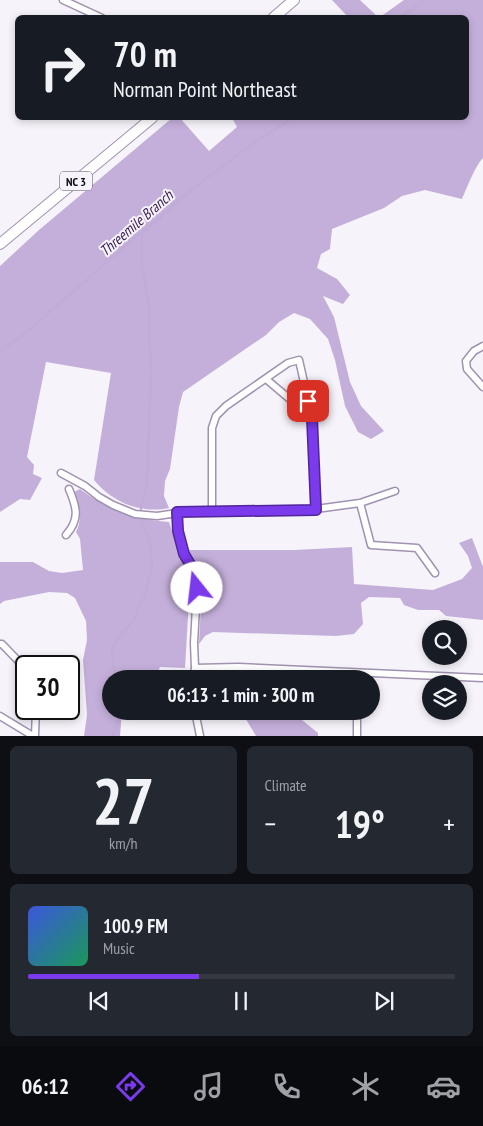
<!DOCTYPE html>
<meta charset="utf-8">
<style>
:root{--surface:#171b24;--page:#242831;--text:#f1f3f6;--muted:#9ea1a6;--line:#363941;--accent:#7c3aed}
body{margin:0;font-family:"PT Sans Narrow",sans-serif;background:var(--page);color:var(--text);height:100vh;display:flex;flex-direction:column;font-size:19px;white-space:nowrap}
*{box-sizing:border-box;margin:0}
p{font-size:16px;color:var(--muted)}
.icon{flex:none;width:28px;height:28px;fill:none;stroke:currentColor;stroke-width:2;stroke-linecap:round;stroke-linejoin:round}
.map{position:relative;height:736px;overflow:hidden}
.drawer{display:flex;flex-direction:column;gap:10px;padding:10px;background:#0d0f14;flex:1}
.drawer>*{flex:none}
.hud{position:absolute;left:15px;top:15px;width:454px;height:105px;border-radius:8px;box-shadow:0 2px 8px #0003;background:#171b24;color:var(--text);overflow:hidden}
.controls{position:absolute;left:422px;top:620px;display:grid;gap:10px}
.controls a{display:grid;place-items:center;width:45px;height:45px;border-radius:50%;background:var(--surface);box-shadow:0 2px 8px #0003;font-size:25px}
.speed{position:absolute;left:15px;top:655px;display:flex;gap:10px;font-size:25px;font-weight:700;text-align:center}
.speed>*{display:grid;place-content:center;width:65px;height:65px;border-radius:50%;background:var(--surface);box-shadow:0 2px 8px #0003;line-height:1}
.speed .limit{border:2px solid #111;border-radius:8px;background:#fff;color:#111}
.pin{position:absolute;display:grid;place-items:center;width:42px;height:42px;color:#fff;margin:-21px;border-radius:10px;box-shadow:0 2px 8px #0006}
.me{position:absolute;width:55px;margin:-28px;rotate:344deg;stroke-linejoin:round;filter:drop-shadow(0 0 4px #0008)}
.turn{display:flex;align-items:center;gap:18px;height:105px;padding:0 15px;font-size:22px}
.turn .icon{width:65px;height:65px;stroke-width:2.5}
.turn b{display:block;font-size:35px;line-height:42px}
.big{font-size:38px;font-weight:700;line-height:1.1}
.drawer .card{flex:1;display:flex;flex-direction:column;justify-content:center;gap:8px;min-width:0;padding:0 18px;border-radius:8px;background:var(--page)}
.drawer .dial{align-items:center;gap:0}
.dial b{font-size:65px;line-height:1}
.song{display:flex;align-items:center;gap:15px}
.cover{width:60px;height:60px;border-radius:8px;background:linear-gradient(135deg,hsl(230 70% 55%),hsl(150 70% 35%))}
.played{height:5px;border-radius:2px;background:linear-gradient(90deg,var(--accent) 40%,var(--line) 40%)}
.keys{display:flex;justify-content:space-around;direction:ltr}
.heat{display:flex;justify-content:space-between;align-items:center;font-size:28px;direction:ltr}
.drawer .tiles{flex:1;display:grid;gap:10px;grid-template-columns:1fr 1fr}
.card:last-child{grid-column:span 2}
.trip{position:absolute;left:102px;top:670px;width:278px;height:50px;border-radius:25px;background:var(--surface);box-shadow:0 2px 8px #0003;font-weight:700;line-height:50px;text-align:center}
.menu{display:flex;height:80px;justify-content:space-around;align-items:center;background:#090b0e;color:var(--muted)}
.menu .icon{width:35px;height:35px}
.menu .on{color:var(--accent)}
.menu b{font-size:22px;color:var(--text)}
.map>svg:first-child{display:block}
.forest{fill:#c4afda}
.lines{fill:none;stroke-linecap:round;stroke-linejoin:round}
.stream{stroke:#c0acd6;stroke-width:2.5}
.minor-casing{stroke:#a092b0;stroke-width:9}
.primary-casing{stroke:#a092b0;stroke-width:12}
.minor{stroke:#fff;stroke-width:6}
.primary{stroke:#fff;stroke-width:10}
.route-casing{stroke:#51269a;stroke-width:12}
.route{stroke:#7c3aed;stroke-width:9}
.labels{text-anchor:middle;dominant-baseline:central;stroke-width:4;stroke-linejoin:round;paint-order:stroke}
.shield{fill:#f6f3fa;stroke:#55505a;stroke-width:1}
.shield-label{font-size:12px;font-weight:bold;fill:#100a15}
.water-label{font-size:15px;font-style:italic;fill:#381c50;stroke:#f6f3fa}
</style>
<div class="map">
<svg width="483" height="736" viewBox="0 0 483 736">
<rect width="100%" height="100%" fill="#f6f3fa"/>
<!-- forest -->
<path class="forest" d="M332 0H360L378 17H348Z
M404 0H483V158C475 166 467 188 462 199L425 190 402 196 384 208 332 229 330 249 321 254 317 268 337 279 350 295 343 304 323 296 334 317 350 382 361 406 384 431 371 439 358 432 345 406 335 360 328 339 310 319 294 313 279 322 266 335 183 392 179 407 170 469 165 481 164 496 169 508C140 514 112 502 94 480L111 373 46 362 27 457 34 465 33 474 42 478 30 500 20 499 0 512V266L39 230 172 118H180L209 151 237 127 232 118H466V18L380 17Z
M80 489C109 511 134 519 169 522L190 583 185 668 160 667 155 679H111V711H122L120 736H84L87 715 83 660 87 640 86 621 75 598 67 593 49 592 4 601 0 604V562H33L49 571 62 573 83 570 80 539 76 532C83 518 79 506 74 492Z
M472 538 483 567V620L446 616 439 610H418L404 605 400 598 369 597 361 603 363 624 354 634 336 636 213 632 205 636 199 644 202 584 189 550H295L352 547 354 584 433 590 462 579 472 568 468 556 459 543Z
M241 711H291L318 733V736H256Z"/>
<g class="lines">
<!-- stream -->
<path class="stream" d="M400 18 424 0
M0 352 28 331 132 240 167 212 181 198 248 147 285 123 291 118
M141 509 146 490 148 461 151 370 149 325 150 314 142 265V232
M115 679 112 651 115 643 134 619 141 602H143L152 567 150 541 141 520
M113 736 119 718V711"/>
<defs>
<path id="minor" d="M63 0 102 18
M483 346 474 351 466 361 467 369 483 387
M266 379 311 417
M61 473 85 486 99 497 113 505 135 514 157 516 177 513 316 509 360 503 371 545 417 548 435 573
M360 503 395 491
M212 511V428L216 416 226 406 288 363 299 360 312 418 316 509
M177 513 178 531 185 554 194 571 197 588 194 643 195 668 193 679
M66 535C80 519 77 508 69 489
M0 644H2L26 669
M195 668 238 667 483 678
M195 711 200 736
M0 716 33 736
M35 736 36 709
M357 736V711"/>
<path id="primary" d="M273 18 294 0
M0 244 152 118"/>
</defs>
<!-- minor casing -->
<use href="#minor" class="minor-casing"/>
<!-- primary casing -->
<use href="#primary" class="primary-casing"/>
<!-- minor -->
<use href="#minor" class="minor"/>
<!-- primary -->
<use href="#primary" class="primary"/>
</g>
<g class="lines">
<defs>
<path id="route" d="M197 588 194 571 184 554 178 531 177 512 316 510 312 418 308 401"/>
</defs>
<!-- route casing -->
<use href="#route" class="route-casing"/>
<!-- route -->
<use href="#route" class="route"/>
</g>
<g class="labels">
<!-- shield labels -->
<rect class="shield" x="60" y="171.5" width="32" height="19" rx="4"/>
<g class="shield-label">
<text x="76" y="181">NC 3</text>
</g>
<!-- water labels -->
<g class="water-label">
<text transform="translate(136 223) rotate(-41)">Threemile Branch</text>
</g>
</g>
</svg>
<div class="controls">
<a><svg class="icon" aria-label="search" viewBox="0 0 24 24"><circle cx="10" cy="10" r="6"/><path d="M15 15l6 6"/></svg></a>
<a><svg class="icon" aria-label="layers" viewBox="0 0 24 24"><path d="M12 4l9 5-9 5-9-5zM3 14l9 5 9-5"/></svg></a>
</div>
<div class="speed"><div class="limit">30</div></div>
<div class="pin" style="left:308px;top:401px;background:#d93025"><svg class="icon" aria-label="arrive" viewBox="0 0 24 24"><path d="M6 21V4h12l-3 4 3 4H6"/></svg></div>
<svg class="me" style="left:197px;top:588px" viewBox="-20 -20 40 40"><circle r="19" fill="#fff"/><path d="M0-13L10 11 0 6-10 11z" fill="#7c3aed"/></svg>
<div class="trip">06:13 · 1 min · 300 m</div>
<div class="hud">
<div class="turn"><svg class="icon" aria-label="right" viewBox="0 0 24 24"><path d="M7 20v-9h11M14 6l5 5-5 5"/></svg><div><b>70 m</b>Norman Point Northeast</div></div>
</div>
</div>
<section class="drawer">
<div class="tiles">
<div class="card dial"><b>27</b><p>km/h</p></div>
<div class="card"><p>Climate</p>
<div class="heat"><a>−</a><b class="big">19°</b><a>+</a></div>
</div>
<div class="card">
<div class="song"><i class="cover"></i><div><b>100.9 FM</b><p>Music</p></div></div>
<div class="played"></div>
<div class="keys"><svg class="icon" aria-label="previous" viewBox="0 0 24 24"><path d="M18 5L8 12l10 7zM5 5v14"/></svg><svg class="icon" aria-label="pause" viewBox="0 0 24 24"><path d="M8 5v14M16 5v14"/></svg><svg class="icon" aria-label="next" viewBox="0 0 24 24"><path d="M6 5l10 7-10 7zM19 5v14"/></svg></div>
</div>
</div>
</section>
<nav class="menu">
<b>06:12</b>
<svg class="icon on" aria-label="directions" viewBox="0 0 24 24"><path d="M12 3l9 9-9 9-9-9zM9 14v-3h6M13 9l2 2-2 2"/></svg>
<svg class="icon" aria-label="music" viewBox="0 0 24 24"><path d="M9 18V5l10-2v13"/><circle cx="6" cy="18" r="3"/><circle cx="16" cy="16" r="3"/></svg>
<svg class="icon" aria-label="phone" viewBox="0 0 24 24"><path d="M5 4h4l2 5-3 2q2 4 5 5l2-3 5 2v4C11 20 4 13 5 4z"/></svg>
<svg class="icon" aria-label="climate" viewBox="0 0 24 24"><path d="M12 3v18M4 7l16 10M4 17L20 7"/></svg>
<svg class="icon" aria-label="car" viewBox="0 0 24 24"><path d="M5 17H2v-5l4-1 3-4h7l3 4 3 1v5h-3M9 17h6M6 11h13"/><circle cx="7" cy="17" r="2"/><circle cx="17" cy="17" r="2"/></svg>
</nav>
